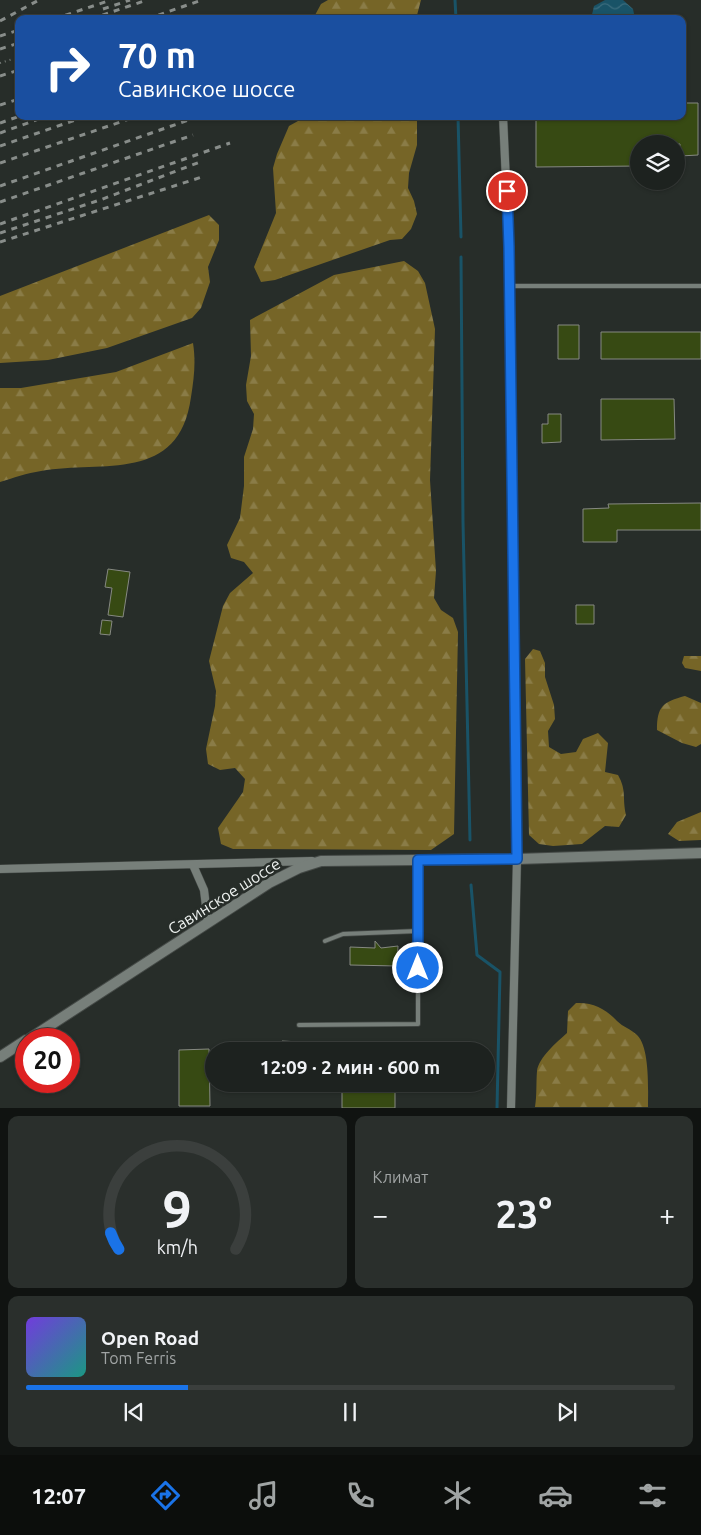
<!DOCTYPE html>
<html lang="ru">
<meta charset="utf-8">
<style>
:root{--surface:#1d221f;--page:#2a2f2c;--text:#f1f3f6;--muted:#a0a4a4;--line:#3b3f3d;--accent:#1a73e8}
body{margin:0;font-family:Ubuntu,sans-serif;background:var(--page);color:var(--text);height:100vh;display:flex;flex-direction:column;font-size:19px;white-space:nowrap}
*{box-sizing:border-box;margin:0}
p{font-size:16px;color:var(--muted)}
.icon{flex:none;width:28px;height:28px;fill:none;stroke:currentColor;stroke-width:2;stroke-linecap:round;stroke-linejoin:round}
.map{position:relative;height:1108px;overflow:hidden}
.sheet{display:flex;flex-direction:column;gap:8px;padding:8px;background:#101311;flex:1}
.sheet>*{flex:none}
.top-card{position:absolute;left:15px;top:15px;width:671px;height:105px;border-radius:10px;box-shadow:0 1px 4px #0004,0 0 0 1px var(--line);background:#1a4fa0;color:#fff;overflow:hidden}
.controls{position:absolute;left:630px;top:135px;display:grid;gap:10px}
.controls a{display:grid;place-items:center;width:55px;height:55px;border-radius:50%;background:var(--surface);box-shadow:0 1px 4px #0004,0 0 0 1px var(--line);font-size:25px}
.speed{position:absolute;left:15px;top:1028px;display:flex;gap:10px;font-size:25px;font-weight:700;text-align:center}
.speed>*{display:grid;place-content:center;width:65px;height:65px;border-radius:50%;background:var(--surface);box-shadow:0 1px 4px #0004,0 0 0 1px var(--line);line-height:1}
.speed .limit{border:8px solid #d22;background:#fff;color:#111}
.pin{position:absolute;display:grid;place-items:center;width:42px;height:42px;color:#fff;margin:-21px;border:2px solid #fff;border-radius:50%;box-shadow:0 1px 5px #0007}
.me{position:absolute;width:55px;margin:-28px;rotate:0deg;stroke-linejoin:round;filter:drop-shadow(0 0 4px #0008)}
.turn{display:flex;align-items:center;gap:18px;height:105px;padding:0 20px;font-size:22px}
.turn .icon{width:65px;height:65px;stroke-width:2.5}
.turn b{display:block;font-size:35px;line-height:42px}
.big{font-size:38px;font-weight:600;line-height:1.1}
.sheet .widget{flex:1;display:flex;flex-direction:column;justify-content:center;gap:8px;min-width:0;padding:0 18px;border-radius:10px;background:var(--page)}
.sheet .dial{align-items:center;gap:0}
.dial svg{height:130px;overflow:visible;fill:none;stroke:var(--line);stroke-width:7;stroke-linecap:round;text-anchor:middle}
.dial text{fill:var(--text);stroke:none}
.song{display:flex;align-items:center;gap:15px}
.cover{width:60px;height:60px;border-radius:8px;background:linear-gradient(135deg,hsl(260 70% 55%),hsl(170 70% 35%))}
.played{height:5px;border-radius:2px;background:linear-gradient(90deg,var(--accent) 25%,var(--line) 25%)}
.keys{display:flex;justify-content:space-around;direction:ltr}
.heat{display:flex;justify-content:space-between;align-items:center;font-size:28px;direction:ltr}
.sheet .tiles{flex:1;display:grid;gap:8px;grid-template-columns:1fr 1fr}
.widget:last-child{grid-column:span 2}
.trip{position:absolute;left:205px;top:1042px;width:290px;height:50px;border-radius:25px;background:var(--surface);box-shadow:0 1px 4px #0004,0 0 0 1px var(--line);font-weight:600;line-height:50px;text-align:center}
.menu{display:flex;height:80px;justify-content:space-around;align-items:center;background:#0c0e0c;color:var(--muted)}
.menu .icon{width:35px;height:35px}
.menu .active{color:var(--accent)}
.menu b{font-size:22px;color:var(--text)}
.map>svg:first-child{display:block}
.forest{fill:url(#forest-firs)}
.water{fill:url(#water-waves)}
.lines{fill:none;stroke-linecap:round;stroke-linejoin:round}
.stream{stroke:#195367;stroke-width:3}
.building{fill:#374a13;stroke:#868982}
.service-casing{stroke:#454a47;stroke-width:5.5}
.minor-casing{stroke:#454a47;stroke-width:9}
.tertiary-casing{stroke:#454a47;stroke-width:12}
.path{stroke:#757b77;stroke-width:2;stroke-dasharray:1 4;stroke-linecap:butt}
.service{stroke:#777f7a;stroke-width:4}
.minor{stroke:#777f7a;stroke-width:8}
.tertiary{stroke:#777f7a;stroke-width:10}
.rail{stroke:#888d8a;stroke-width:3;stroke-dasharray:6 6;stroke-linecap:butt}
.route-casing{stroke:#114b97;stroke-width:12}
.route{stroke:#1a73e8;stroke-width:9}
.labels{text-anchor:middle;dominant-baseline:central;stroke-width:5;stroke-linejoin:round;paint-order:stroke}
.street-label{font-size:16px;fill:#eef2f0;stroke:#272d29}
</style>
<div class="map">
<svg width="701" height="1108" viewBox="0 0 701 1108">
<defs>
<pattern id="forest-firs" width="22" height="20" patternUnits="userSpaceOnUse" patternTransform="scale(1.25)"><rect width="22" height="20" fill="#766527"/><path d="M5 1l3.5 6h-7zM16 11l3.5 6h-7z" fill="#8a7c47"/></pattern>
<pattern id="water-waves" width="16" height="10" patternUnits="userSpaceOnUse" patternTransform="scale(1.25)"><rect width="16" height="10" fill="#195367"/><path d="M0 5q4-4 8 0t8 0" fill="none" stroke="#3b6c7d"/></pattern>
</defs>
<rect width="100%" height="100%" fill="#272d29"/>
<!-- forest -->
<path class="forest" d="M328 0H421L416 19H315L314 17 321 4Z
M307 116H417V145L409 173 408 188 414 201 417 214 411 229 402 239 390 240 275 280 261 282 254 267 276 213 273 168 277 154 289 126Z
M209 215 219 225V240L208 267 210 282 201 308 192 318 107 348 48 360 0 363V296Z
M404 261 418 271 425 283 435 329 430 480 436 571 434 598 441 610 453 618 458 632 454 834 431 850 233 849 221 844 218 828 243 792 245 779 235 768 220 770 208 764 206 749 215 706 216 691 209 661 223 606 230 593 253 573 244 562 231 558 227 545 240 518 244 486V457L253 429 254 414 247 401 246 385 251 356 250 320 334 275Z
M193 343C196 362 194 378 191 397 179 484 103 460 41 471 27 473 13 478 0 482V388H21L116 372Z
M533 649 540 651 545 663V677L554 705 555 719 548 731 549 747 561 754 576 752 583 739 598 733 608 743 605 772 618 775C627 791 622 798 626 815L619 827 605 826 582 844 553 846 539 844 529 835 525 659Z
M684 656H701V671L685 668 682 663Z
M685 696 701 703V744L696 747 682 743 657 730C657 706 663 702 685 696Z
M701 812V840L679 841 668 834 677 822Z
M576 1003C593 1002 606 1009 617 1021 623 1027 631 1029 637 1035 650 1047 648 1090 648 1107H535C537 1095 536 1084 537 1071 539 1057 557 1042 567 1033L568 1011Z"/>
<!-- water -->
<path class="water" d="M605 0H623L633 9 635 19H591L594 6Z"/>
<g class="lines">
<!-- stream -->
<path class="stream" d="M455 0 456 19
M458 116 461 237
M461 257 463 522 470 840
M471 885 477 955 500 972 497 1108"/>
</g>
<!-- building -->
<path class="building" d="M682 103H698V155L680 156V144H639V166L536 167V116H682Z
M558 325H579V359H558Z
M601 332H701V359H601Z
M601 399H674L675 439 601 440Z
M548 414H561V442L542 443V424H548Z
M701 503V530H617V542H583V509L609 508 608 504Z
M108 569 130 572 123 617 108 615 112 588 105 587Z
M576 605H594V624H576Z
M102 620 112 621 110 635 100 634Z
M375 941 381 948 398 946 397 966 350 965V947L375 948Z
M282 1041 300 1042V1051H282Z
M240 1042H257L260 1051H240Z
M209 1049 210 1106H179V1050Z
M342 1084H395V1108H342Z"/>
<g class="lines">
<defs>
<path id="service" d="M509 286H701
M325 941 343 934 418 931V860
M299 1025 418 1024V931"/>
<path id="minor" d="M503 116 509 247 517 859 511 1108
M193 865 204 890 208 923
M0 869 312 861"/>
<path id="tertiary" d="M29 1039 269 883 299 868 321 861 517 859 701 853
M0 1057 26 1040"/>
</defs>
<!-- service casing -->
<use href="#service" class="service-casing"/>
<!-- minor casing -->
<use href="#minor" class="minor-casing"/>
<!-- tertiary casing -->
<use href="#tertiary" class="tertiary-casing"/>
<!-- path -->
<path class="path" d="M0 63 19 57"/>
<!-- service -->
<use href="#service" class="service"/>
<!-- minor -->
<use href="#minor" class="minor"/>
<!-- tertiary -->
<use href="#tertiary" class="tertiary"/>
<!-- rail -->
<path class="rail" d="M103 9 130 0
M54 19 111 0
M91 19 147 0
M147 19 202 0
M0 21 39 0
M0 36 19 30
M0 49 19 43
M0 76 19 70
M0 105 19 99
M0 123 20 116
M0 133 47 116
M0 146 87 116
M0 163 138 116
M0 186 200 116
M0 202 193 135
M0 224 230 143
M0 233 100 200 200 162
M0 242 202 177"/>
</g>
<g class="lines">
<defs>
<path id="route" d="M418 968V860L517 859 509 247 507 191"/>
</defs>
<!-- route casing -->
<use href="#route" class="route-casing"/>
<!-- route -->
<use href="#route" class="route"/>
</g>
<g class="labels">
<!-- street labels -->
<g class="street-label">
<text transform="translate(224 896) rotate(-32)">Савинское шоссе</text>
</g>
</g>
</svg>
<div class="controls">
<a><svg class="icon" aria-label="layers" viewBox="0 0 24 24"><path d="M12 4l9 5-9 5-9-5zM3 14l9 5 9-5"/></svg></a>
</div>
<div class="speed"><div class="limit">20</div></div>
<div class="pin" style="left:507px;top:191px;background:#d93025"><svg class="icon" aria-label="arrive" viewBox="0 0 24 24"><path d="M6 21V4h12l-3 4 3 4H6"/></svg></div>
<svg class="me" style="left:418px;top:968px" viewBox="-20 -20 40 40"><circle r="17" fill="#1a73e8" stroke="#fff" stroke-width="3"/><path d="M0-11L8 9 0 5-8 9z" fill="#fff"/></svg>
<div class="trip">12:09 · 2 мин · 600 m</div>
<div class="top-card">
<div class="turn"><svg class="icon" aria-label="right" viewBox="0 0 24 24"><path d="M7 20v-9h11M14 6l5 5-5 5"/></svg><div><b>70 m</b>Савинское шоссе</div></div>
</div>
</div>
<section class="sheet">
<div class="tiles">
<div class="widget dial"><svg viewBox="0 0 100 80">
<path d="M14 69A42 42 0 1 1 86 69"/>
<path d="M14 69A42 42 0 0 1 9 59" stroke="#1a73e8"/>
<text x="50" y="56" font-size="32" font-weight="700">9</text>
<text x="50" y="72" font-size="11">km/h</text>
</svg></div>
<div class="widget"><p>Климат</p>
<div class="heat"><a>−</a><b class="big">23°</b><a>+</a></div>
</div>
<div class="widget">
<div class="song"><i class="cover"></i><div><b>Open Road</b><p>Tom Ferris</p></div></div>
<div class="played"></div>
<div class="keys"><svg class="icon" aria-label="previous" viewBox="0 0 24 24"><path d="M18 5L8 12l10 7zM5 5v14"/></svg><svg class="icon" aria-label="pause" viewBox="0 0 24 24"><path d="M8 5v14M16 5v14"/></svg><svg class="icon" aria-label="next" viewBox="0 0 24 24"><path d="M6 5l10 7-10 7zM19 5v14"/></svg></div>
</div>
</div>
</section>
<nav class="menu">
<b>12:07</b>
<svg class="icon active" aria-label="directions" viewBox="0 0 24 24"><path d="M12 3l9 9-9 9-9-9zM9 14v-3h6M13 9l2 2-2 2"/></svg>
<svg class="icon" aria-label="music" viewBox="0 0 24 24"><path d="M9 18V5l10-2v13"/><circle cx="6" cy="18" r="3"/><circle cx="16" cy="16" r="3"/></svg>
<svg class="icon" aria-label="phone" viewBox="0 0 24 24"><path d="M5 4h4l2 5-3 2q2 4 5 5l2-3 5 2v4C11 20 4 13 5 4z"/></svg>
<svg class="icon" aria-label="climate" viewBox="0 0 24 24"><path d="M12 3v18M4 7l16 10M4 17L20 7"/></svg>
<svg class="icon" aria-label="car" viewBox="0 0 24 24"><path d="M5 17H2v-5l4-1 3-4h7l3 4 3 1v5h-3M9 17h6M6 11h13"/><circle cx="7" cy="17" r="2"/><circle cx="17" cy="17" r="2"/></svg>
<svg class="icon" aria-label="filters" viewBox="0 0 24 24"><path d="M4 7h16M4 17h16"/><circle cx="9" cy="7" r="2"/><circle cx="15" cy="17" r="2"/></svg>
</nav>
